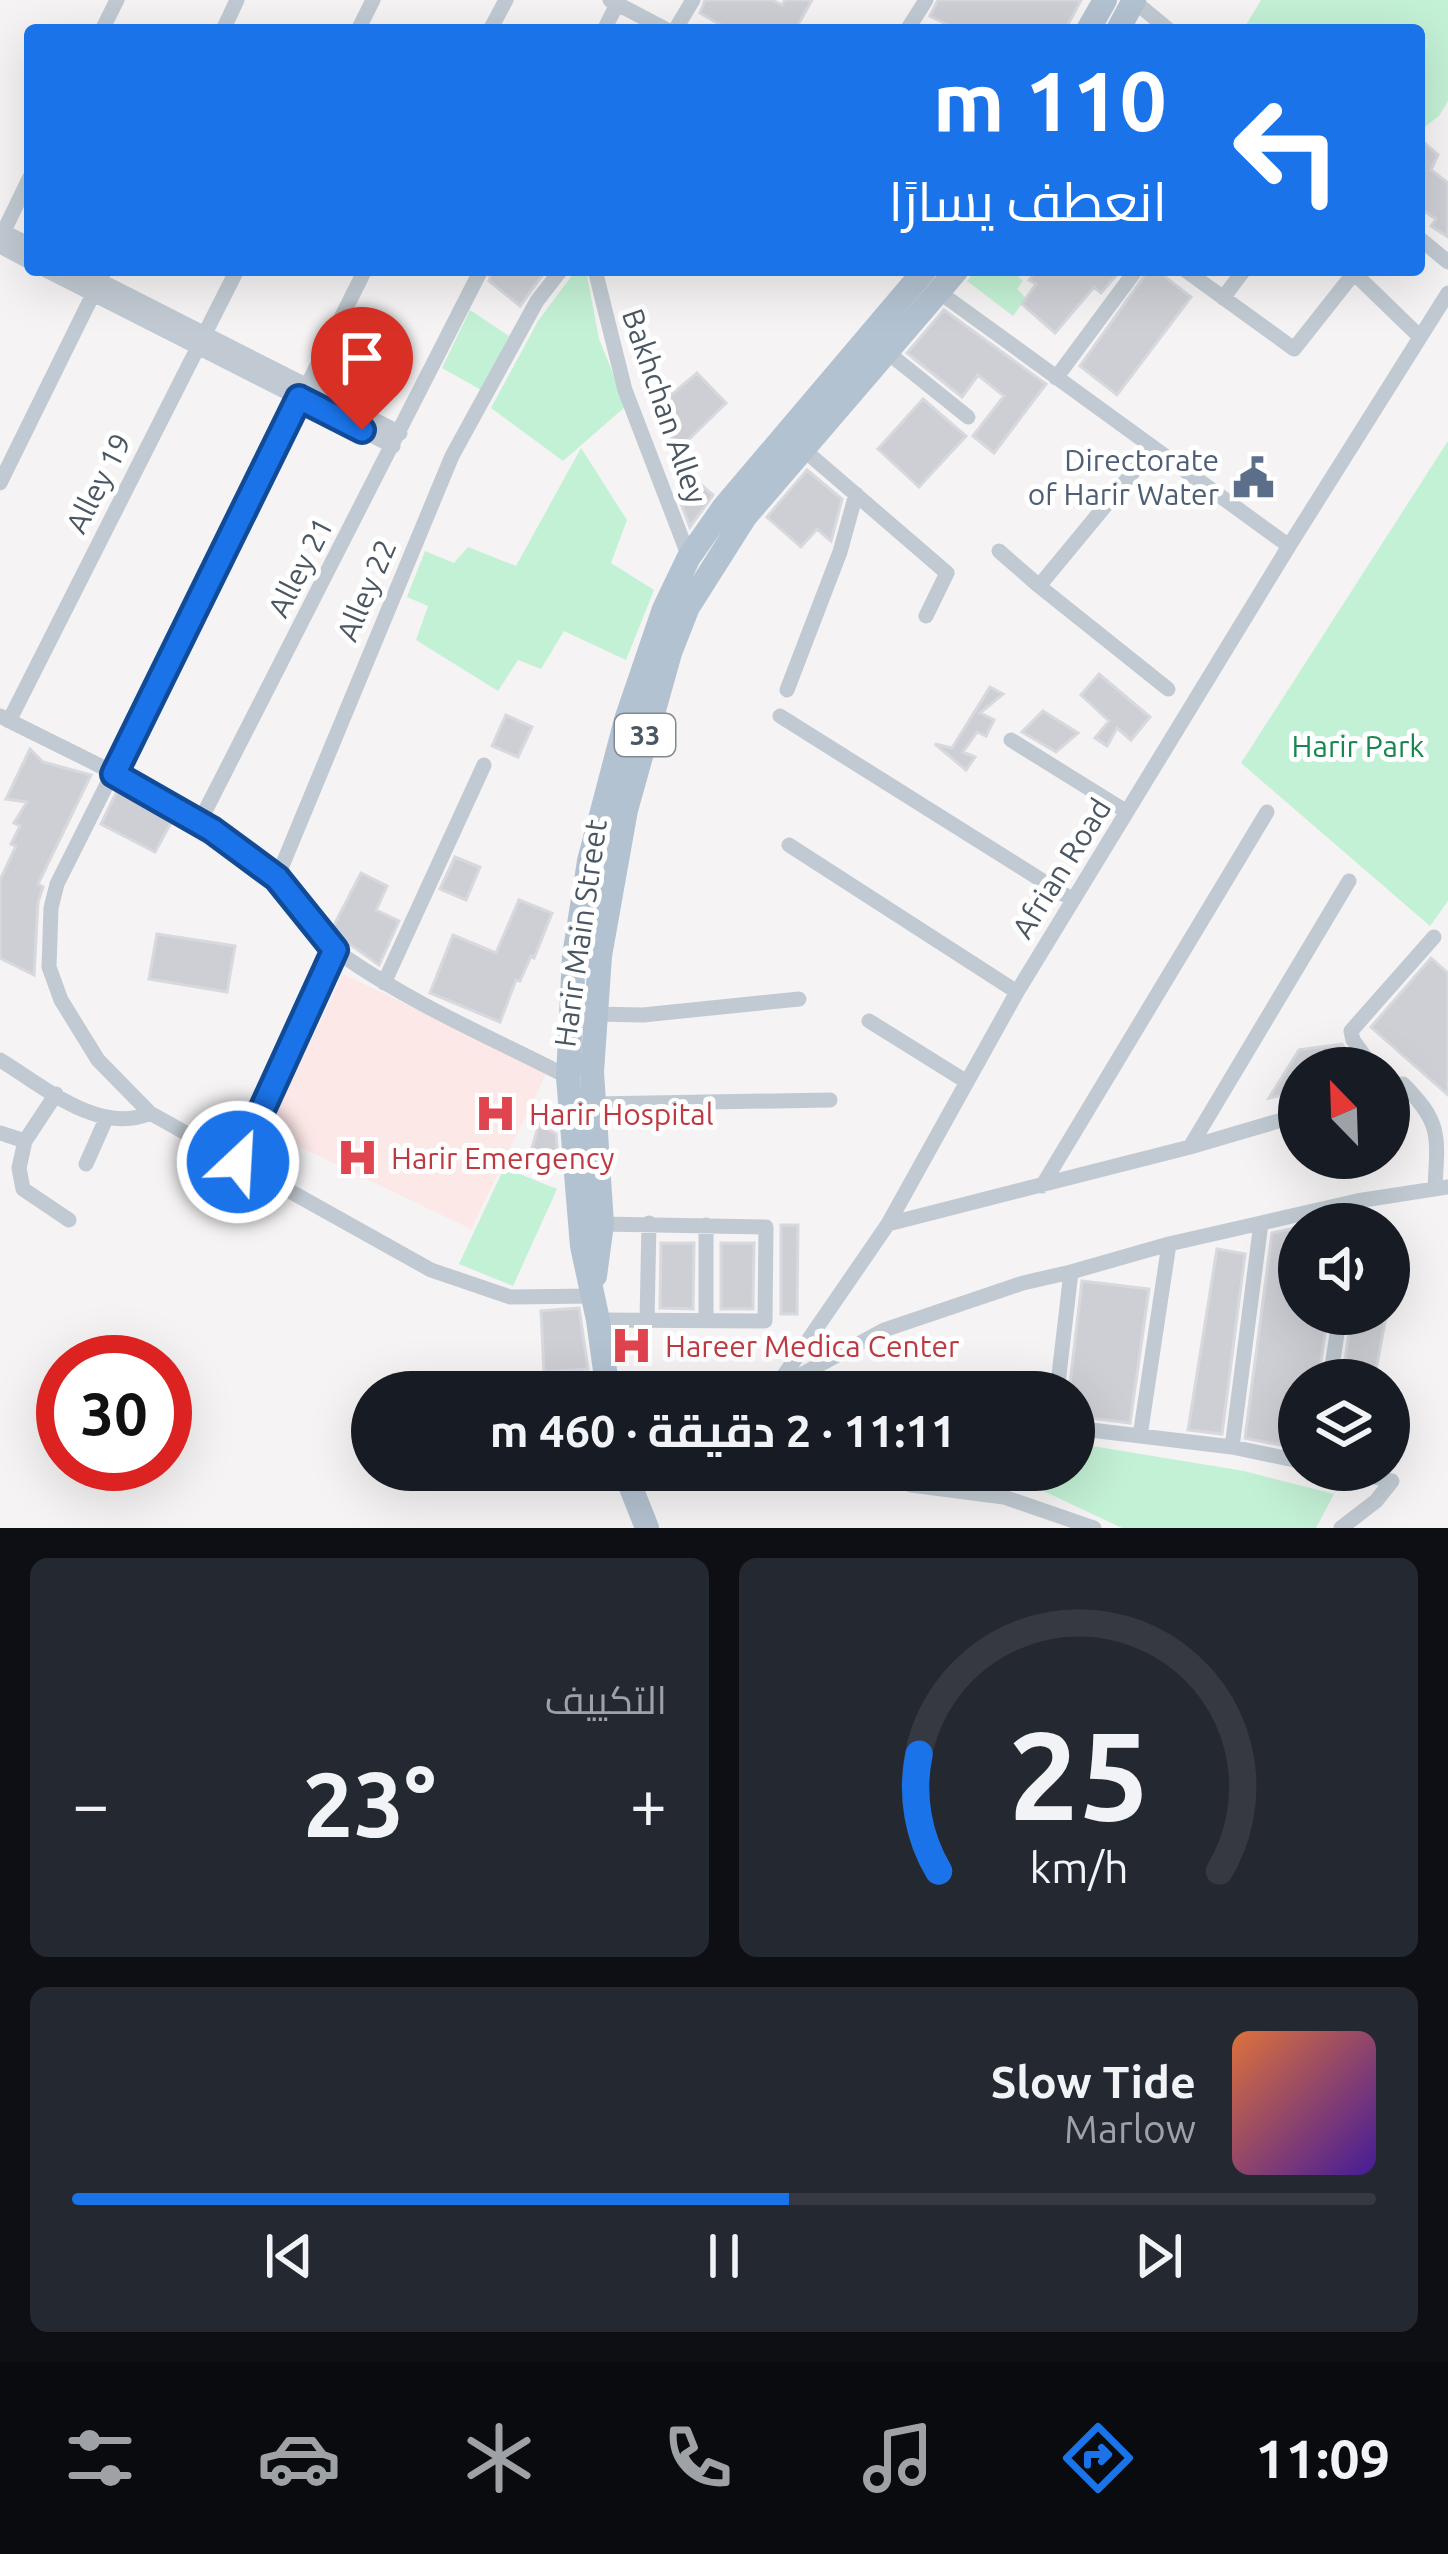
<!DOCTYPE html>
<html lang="ar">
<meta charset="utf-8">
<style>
:root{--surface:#171b24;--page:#242831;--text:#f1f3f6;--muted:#9ea1a6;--line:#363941;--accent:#1a73e8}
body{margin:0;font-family:Ubuntu,Cairo,sans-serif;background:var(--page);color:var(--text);direction:rtl;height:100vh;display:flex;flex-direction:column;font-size:45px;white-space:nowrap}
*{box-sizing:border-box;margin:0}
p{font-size:39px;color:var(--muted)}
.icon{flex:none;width:66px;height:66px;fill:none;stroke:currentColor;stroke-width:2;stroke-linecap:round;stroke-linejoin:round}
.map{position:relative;height:1528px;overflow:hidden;direction:ltr}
.side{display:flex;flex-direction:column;gap:30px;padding:30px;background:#0d0f14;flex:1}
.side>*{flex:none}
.top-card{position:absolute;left:24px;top:24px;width:1401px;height:252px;border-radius:12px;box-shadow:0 12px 48px #0002;direction:rtl;background:#1a73e8;color:#fff;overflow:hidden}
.needle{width:78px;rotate:337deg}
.buttons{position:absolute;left:1278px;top:1047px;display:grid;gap:24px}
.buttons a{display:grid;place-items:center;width:132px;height:132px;border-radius:50%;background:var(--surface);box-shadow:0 12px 48px #0002;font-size:60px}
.speed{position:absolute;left:36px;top:1335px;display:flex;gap:24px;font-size:60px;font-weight:700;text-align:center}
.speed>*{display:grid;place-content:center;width:156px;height:156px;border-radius:50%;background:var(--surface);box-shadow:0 12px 48px #0002;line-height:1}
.speed .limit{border:18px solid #d22;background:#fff;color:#111}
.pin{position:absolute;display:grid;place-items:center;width:102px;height:102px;color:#fff;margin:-123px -51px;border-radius:50% 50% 50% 0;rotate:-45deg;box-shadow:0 0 12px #0007}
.pin .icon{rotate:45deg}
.me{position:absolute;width:132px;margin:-66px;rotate:25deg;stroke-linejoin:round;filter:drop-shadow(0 0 9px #0008)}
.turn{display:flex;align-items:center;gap:42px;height:252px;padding:0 60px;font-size:54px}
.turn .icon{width:156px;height:156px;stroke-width:2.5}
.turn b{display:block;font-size:84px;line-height:102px}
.big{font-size:90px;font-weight:700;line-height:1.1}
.side .tile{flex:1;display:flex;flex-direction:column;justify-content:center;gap:18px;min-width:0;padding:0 42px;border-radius:18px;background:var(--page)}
.side .dial{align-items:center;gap:0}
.dial svg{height:312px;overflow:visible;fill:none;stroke:var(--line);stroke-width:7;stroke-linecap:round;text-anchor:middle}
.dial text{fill:var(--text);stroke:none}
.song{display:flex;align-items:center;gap:36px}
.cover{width:144px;height:144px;border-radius:18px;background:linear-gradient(135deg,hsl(20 70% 55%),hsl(260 70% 35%))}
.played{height:12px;border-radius:6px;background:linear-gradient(90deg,var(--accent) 55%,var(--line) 55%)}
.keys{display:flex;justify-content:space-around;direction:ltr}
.heat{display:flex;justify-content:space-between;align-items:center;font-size:66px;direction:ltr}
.side .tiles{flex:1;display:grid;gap:30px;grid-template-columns:1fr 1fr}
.tile:last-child{grid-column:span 2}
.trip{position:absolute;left:351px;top:1371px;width:744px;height:120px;border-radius:60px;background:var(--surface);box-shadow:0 12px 48px #0002;font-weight:700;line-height:120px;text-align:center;direction:rtl}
.dock{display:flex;height:192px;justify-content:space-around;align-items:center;background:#090b0e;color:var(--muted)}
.dock .icon{width:84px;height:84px}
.dock .selected{color:var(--accent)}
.dock b{font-size:54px;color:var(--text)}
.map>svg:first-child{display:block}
.medical{fill:#fce8e6}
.green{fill:#c3f1d5}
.building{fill:#cdcfd5;stroke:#d7d9de;stroke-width:3}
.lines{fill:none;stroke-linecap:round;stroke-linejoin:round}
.street{stroke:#c1cad2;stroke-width:15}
.primary{stroke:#b3c2d1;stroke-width:24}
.route-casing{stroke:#114b97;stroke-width:30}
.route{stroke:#1a73e8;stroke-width:21}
.labels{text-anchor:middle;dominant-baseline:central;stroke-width:10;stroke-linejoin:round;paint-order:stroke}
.shield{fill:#fff;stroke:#808990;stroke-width:3}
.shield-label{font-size:27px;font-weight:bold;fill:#4a5661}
.street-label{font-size:30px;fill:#4a5661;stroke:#fff}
.service-label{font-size:30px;fill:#4e5e75;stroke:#fff;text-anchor:end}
.park-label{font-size:30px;fill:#17864f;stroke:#fff}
.health-label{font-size:30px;fill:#be3a42;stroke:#fff;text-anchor:start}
</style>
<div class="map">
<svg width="1448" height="1528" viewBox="0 0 1448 1528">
<rect width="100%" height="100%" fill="#f5f3f3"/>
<!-- medical -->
<path class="medical" d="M343 974 547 1072 471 1229 267 1131Z"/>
<!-- green -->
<path class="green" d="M1261 0H1448V101L1439 116 1419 131V30H1243Z
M576 270H586L599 339 626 406 563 461 491 408 538 321Z
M976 270H1011L1023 281 1017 289 1026 298 1013 316 967 281Z
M470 310 509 336 481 390 442 368Z
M1448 441V901L1430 926 1241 763Z
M581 448 627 520 611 563 654 590 626 660 564 631 541 669 518 660 498 691 416 640 428 606 407 597 425 551 454 563 468 547 516 566Z
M504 1168 557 1189 513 1286 459 1264Z
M1074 1443 1244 1471 1334 1494 1316 1528H1122L999 1470H1074Z"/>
<!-- building -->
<path class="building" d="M705 0H772L782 5 785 0H812L795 30H730L700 13Z
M938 0H1081L1065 30H958L930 16Z
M1419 138 1438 155 1431 170 1448 183V237L1431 226 1436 219 1419 208Z
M493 270H546L520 306 489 281Z
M1037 270H1121L1101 293 1094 287 1055 333 1022 304 1036 284 1029 280Z
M1156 270 1191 297 1117 395 1080 366 1148 271Z
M944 310 1046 384 994 453 973 436 1004 396 978 375 962 397 907 353Z
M697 373 726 403 679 449 653 410Z
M923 399 966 436 919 487 878 449Z
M807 470 842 499 831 541 817 529 801 547 767 517Z
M693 478 713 495 690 527 677 493Z
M1099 674 1150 717 1131 740 1117 728 1107 746 1095 738 1109 721 1081 695Z
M990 687 1003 694 980 713 994 720 986 736 977 732 963 752 975 757 966 770 935 744 952 748Z
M1043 711 1078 733 1056 752 1022 732Z
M506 715 532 727 518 757 492 746Z
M30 749 43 762 91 775 38 884 43 887 38 902 34 975 0 958V880L16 846 11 844 20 826 14 823 27 802 6 799Z
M118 789 173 819 155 852 101 824Z
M455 857 480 867 466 900 440 889Z
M361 873 387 886 376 910 399 921 379 965 341 938 333 927Z
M519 900 552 913 534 958 531 956 520 981 516 980 500 1022 430 993 453 935 496 953Z
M157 934 235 946 227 992 149 979Z
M1431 958 1448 973V1095L1371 1027Z
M1342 1044 1356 1068H1299V1092L1269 1098 1299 1050Z
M539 1124 556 1134 559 1168 530 1155Z
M781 1225H798L797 1314H781Z
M1299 1227V1314H1328L1318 1380H1299V1449L1245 1438 1272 1233Z
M661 1243H694L693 1309 660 1308Z
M721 1243H754L753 1309H721Z
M1217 1249 1245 1254 1222 1434 1188 1430Z
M1082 1281 1149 1289 1130 1423 1074 1416V1392H1069Z
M579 1308 588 1369 544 1372 541 1311Z
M1352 1314 1386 1317 1374 1380H1342Z"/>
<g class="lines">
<!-- street -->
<path class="street" d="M610 0 667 30
M1134 1 1169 30
M102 30 117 0
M223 30 237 0
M358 30 373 0
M490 30 506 0
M604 30 617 4
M675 30 693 0
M907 30 926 0
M0 230 30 245
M1419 238 1448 262
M0 239 30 177
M0 246 30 262
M46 270 393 446
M79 270 400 433
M365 270 57 884 51 908 49 967 61 1000 98 1060 150 1113 431 1270 510 1297 593 1296
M595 270 625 390 689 557
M1185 270 1294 349 1354 273 1420 337
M939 292 1289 546 1448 293
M1223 298 1244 270
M887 352 968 417
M1056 378 1136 270
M1153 448 1039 586 1168 689
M803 449 947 573 926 616
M0 483 105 270
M999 551 1039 586
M787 690 840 552 856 494
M0 716C84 759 210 814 277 878 301 901 315 936 342 955 412 1004 492 1038 568 1077
M780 716 1073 900
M9 721 237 270
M1011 740 1127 812
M199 823 481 270
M789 845 1017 992
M277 878 452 456 537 301 561 270
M384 983 484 765
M594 1014 643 1015 799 999
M869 1021 967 1082
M0 1060C43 1086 100 1136 150 1113
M1373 1068 1353 1040 1351 1031 1434 937
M1389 1086 1403 1084C1441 1122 1438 1135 1435 1186
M593 1104 830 1100
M0 1133 25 1141 56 1094
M25 1141 19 1168 23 1189 69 1220
M1190 1147 1299 1115
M238 1163 335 950
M86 1164 106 1119
M1042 1186 1267 812
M1357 1201 1448 1187
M1261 1223 1357 1201 1353 1224
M888 1224 1017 992 1289 546
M1169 1244 1261 1223 1232 1447
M1071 1272 1169 1244 1140 1436
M598 1320 765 1321 766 1227 602 1224
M706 1320V1225
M647 1321 649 1223
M1330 1380 1340 1314
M778 1384 888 1224 1190 1147 1349 881
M769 1392 884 1330 1023 1283 1071 1272 1057 1392
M1074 1428 1232 1447 1299 1461
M873 1470 911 1485 1004 1497 1094 1528
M1341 1528 1376 1501 1392 1481 1343 1470"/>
<!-- primary -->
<path class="primary" d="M1088 30 1105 0
M1118 30 1134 0
M595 1276 602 1224 592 1072 600 956 626 810 670 653 688 607 745 517 957 270
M608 1392 598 1320 582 1246 568 1077 574 956 589 861 626 720 664 609 689 557 724 507 925 270
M624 1470 647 1528"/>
</g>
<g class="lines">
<defs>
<path id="route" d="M238 1162 335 950 277 878 212 830 114 774 299 398 362 430"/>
</defs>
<!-- route casing -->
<use href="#route" class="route-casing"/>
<!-- route -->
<use href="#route" class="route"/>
</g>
<!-- icons -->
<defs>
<symbol id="civic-bare" viewBox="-9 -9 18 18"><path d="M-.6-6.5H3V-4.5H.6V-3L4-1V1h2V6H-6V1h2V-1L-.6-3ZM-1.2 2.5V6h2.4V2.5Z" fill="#5c6f8a" stroke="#fff" stroke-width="2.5" paint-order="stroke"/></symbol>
<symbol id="hospital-bare" viewBox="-9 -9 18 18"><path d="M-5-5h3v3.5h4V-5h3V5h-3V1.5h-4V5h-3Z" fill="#e0444e" stroke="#fff" stroke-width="2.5" paint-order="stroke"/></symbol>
</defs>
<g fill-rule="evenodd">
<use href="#civic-bare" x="1224" y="448" width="59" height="59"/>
<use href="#hospital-bare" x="466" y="1084" width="59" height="59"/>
<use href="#hospital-bare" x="328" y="1128" width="59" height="59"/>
<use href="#hospital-bare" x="602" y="1316" width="59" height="59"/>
</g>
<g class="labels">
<!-- shield labels -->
<rect class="shield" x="615" y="714" width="60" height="42" rx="9"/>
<g class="shield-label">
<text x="645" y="735">33</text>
</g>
<!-- street labels -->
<g class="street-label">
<text transform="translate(665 406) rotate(71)">Bakhchan Alley</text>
<text transform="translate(98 483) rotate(-63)">Alley 19</text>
<text transform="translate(300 567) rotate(-63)">Alley 21</text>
<text transform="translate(366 590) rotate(-67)">Alley 22</text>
<text transform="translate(1061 868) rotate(-58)">Afrian Road</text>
<text transform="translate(580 933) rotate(-82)">Harir Main Street</text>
</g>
<!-- service labels -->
<g class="service-label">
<text x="1219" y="460">Directorate<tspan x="1219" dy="34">of Harir Water</tspan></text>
</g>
<!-- park labels -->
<g class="park-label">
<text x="1358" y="746">Harir Park</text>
</g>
<!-- health labels -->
<g class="health-label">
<text x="529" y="1114">‌Harir Hospital</text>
<text x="391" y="1158">Harir Emergency</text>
<text x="665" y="1346">Hareer Medica Center</text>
</g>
</g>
</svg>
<div class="buttons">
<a><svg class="needle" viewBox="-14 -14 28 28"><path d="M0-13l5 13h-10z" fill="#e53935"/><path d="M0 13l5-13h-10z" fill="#9ea1a6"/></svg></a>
<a><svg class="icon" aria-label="sound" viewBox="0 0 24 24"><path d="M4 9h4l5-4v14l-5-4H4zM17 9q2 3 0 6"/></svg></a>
<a><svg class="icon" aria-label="layers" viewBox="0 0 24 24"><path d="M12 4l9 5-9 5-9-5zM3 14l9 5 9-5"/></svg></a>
</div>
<div class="speed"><div class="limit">30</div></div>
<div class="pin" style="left:362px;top:430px;background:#d93025"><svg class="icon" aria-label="arrive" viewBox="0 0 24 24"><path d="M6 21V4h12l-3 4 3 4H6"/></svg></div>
<svg class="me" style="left:238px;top:1162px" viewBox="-20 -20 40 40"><circle r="17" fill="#1a73e8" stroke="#fff" stroke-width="3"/><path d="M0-11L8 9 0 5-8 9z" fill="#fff"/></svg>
<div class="trip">11:11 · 2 دقيقة · 460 m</div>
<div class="top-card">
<div class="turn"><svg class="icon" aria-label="left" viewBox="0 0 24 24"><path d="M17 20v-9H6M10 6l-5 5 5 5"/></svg><div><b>110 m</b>انعطف يسارًا</div></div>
</div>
</div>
<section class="side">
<div class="tiles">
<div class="tile dial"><svg viewBox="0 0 100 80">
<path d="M14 69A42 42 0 1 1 86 69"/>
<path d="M14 69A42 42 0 0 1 9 39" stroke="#1a73e8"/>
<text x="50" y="56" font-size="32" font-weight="700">25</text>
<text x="50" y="72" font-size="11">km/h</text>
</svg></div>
<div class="tile"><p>التكييف</p>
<div class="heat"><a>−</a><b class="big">23°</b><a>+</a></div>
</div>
<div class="tile">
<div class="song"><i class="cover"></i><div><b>Slow Tide</b><p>Marlow</p></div></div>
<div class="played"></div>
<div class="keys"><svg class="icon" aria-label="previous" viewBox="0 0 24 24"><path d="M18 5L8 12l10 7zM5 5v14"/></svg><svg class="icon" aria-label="pause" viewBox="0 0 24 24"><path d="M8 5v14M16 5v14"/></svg><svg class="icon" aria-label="next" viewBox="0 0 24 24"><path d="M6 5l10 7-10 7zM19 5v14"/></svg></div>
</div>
</div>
</section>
<nav class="dock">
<b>11:09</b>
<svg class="icon selected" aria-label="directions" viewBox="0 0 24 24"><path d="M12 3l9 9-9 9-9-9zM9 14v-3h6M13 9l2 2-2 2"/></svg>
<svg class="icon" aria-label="music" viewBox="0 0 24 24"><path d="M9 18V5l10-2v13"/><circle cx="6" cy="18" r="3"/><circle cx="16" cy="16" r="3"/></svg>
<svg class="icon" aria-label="phone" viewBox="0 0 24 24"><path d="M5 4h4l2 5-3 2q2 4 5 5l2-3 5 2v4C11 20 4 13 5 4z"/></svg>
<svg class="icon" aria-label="climate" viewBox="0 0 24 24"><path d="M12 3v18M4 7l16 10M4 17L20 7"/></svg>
<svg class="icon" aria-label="car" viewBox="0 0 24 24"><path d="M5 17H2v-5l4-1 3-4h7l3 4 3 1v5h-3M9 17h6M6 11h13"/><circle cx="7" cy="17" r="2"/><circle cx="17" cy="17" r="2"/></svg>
<svg class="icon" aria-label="filters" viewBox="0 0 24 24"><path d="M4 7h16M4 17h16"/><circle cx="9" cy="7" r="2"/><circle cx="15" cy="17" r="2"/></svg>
</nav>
